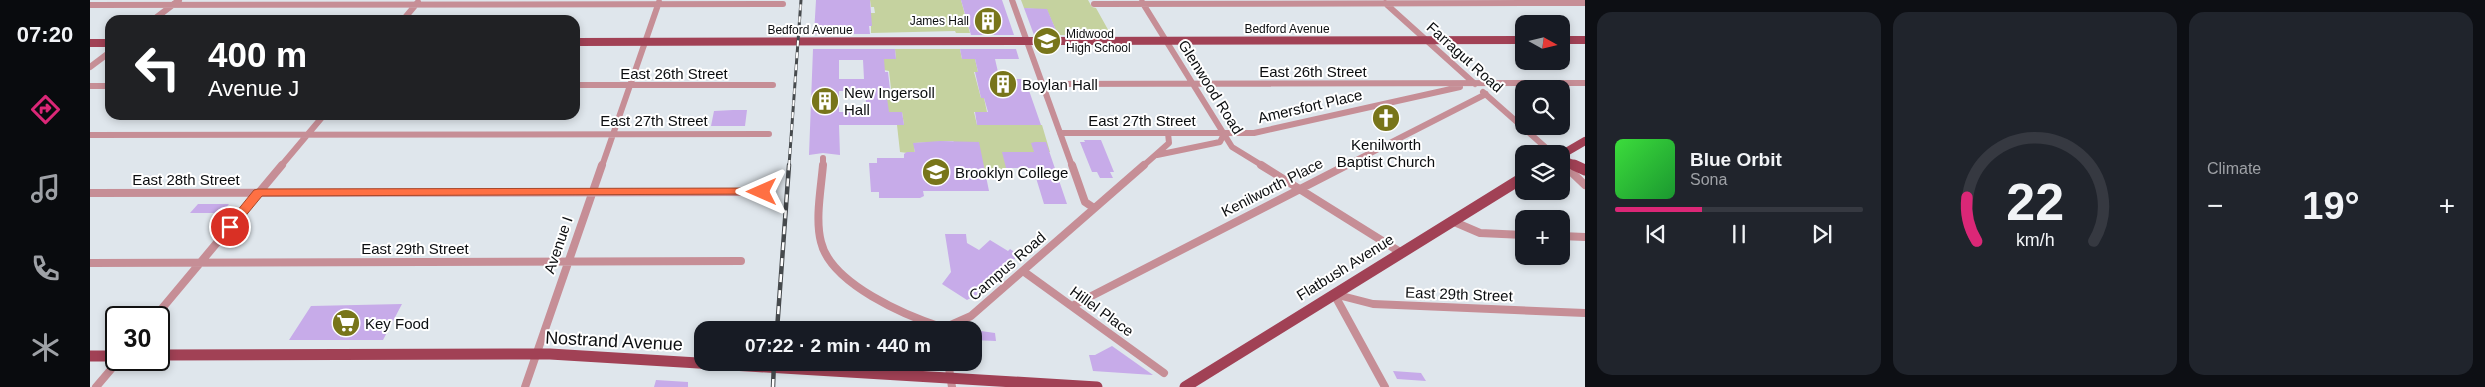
<!DOCTYPE html>
<meta charset="utf-8">
<style>
:root{--surface:#171b24;--page:#20242c;--text:#f1f3f6;--muted:#9ea1a6;--line:#363941;--accent:#db2777}
body{margin:0;font-family:Arial,sans-serif;background:var(--page);color:var(--text);height:100vh;display:flex;flex-direction:column;font-size:19px;white-space:nowrap}
*{box-sizing:border-box;margin:0}
p{font-size:16px;color:var(--muted)}
.icon{flex:none;width:28px;height:28px;fill:none;stroke:currentColor;stroke-width:2;stroke-linecap:round;stroke-linejoin:round}
.map{position:relative;flex:1;overflow:hidden}
.sheet{display:flex;flex-direction:column;gap:12px;padding:12px;background:#0d0f14;width:900px}
.sheet>*{flex:none}
.top-card{position:absolute;left:15px;top:15px;width:475px;height:105px;border-radius:15px;box-shadow:0 2px 8px #0003;background:#202124;color:#fff;overflow:hidden}
.needle{width:32px;rotate:98deg}
.fabs{position:absolute;left:1425px;top:15px;display:grid;gap:10px}
.fabs a{display:grid;place-items:center;width:55px;height:55px;border-radius:10px;background:var(--surface);box-shadow:0 2px 8px #0003;font-size:25px}
.speed{position:absolute;left:15px;top:306px;display:flex;gap:10px;font-size:25px;font-weight:700;text-align:center}
.speed>*{display:grid;place-content:center;width:65px;height:65px;border-radius:50%;background:var(--surface);box-shadow:0 2px 8px #0003;line-height:1}
.speed .limit{border:2px solid #111;border-radius:8px;background:#fff;color:#111}
.pin{position:absolute;display:grid;place-items:center;width:42px;height:42px;color:#fff;margin:-21px;border:2px solid #fff;border-radius:50%;box-shadow:0 1px 5px #0007}
.me{position:absolute;width:55px;margin:-28px;rotate:270deg;stroke-linejoin:round;filter:drop-shadow(0 0 4px #0008)}
.turn{display:flex;align-items:center;gap:18px;height:105px;padding:0 20px;font-size:22px}
.turn .icon{width:65px;height:65px;stroke-width:2.5}
.turn b{display:block;font-size:35px;line-height:42px}
.big{font-size:38px;font-weight:700;line-height:1.1}
.sheet .widget{flex:1;display:flex;flex-direction:column;justify-content:center;gap:8px;min-width:0;padding:0 18px;border-radius:15px;background:var(--page)}
.sheet .dial{align-items:center;gap:0}
.dial svg{height:130px;overflow:visible;fill:none;stroke:var(--line);stroke-width:7;stroke-linecap:round;text-anchor:middle}
.dial text{fill:var(--text);stroke:none}
.song{display:flex;align-items:center;gap:15px}
.cover{width:60px;height:60px;border-radius:8px;background:linear-gradient(135deg,hsl(120 70% 55%),hsl(130 70% 35%))}
.played{height:5px;border-radius:2px;background:linear-gradient(90deg,var(--accent) 35%,var(--line) 35%)}
.keys{display:flex;justify-content:space-around;direction:ltr}
.heat{display:flex;justify-content:space-between;align-items:center;font-size:28px;direction:ltr}
.sheet .tiles{flex:1;display:grid;gap:12px;grid-template-columns:repeat(3,1fr)}
.trip{position:absolute;left:604px;top:321px;width:288px;height:50px;border-radius:15px;background:var(--surface);box-shadow:0 2px 8px #0003;font-weight:700;line-height:50px;text-align:center}
main{display:flex;flex:1;min-height:0}
.tab-bar{display:flex;flex-direction:column;width:90px;justify-content:space-around;align-items:center;background:#090b0e;color:var(--muted)}
.tab-bar .icon{width:35px;height:35px}
.tab-bar .selected{color:var(--accent)}
.tab-bar b{font-size:22px;color:var(--text)}
.map>svg:first-child{display:block}
.green{fill:#c5d29f}
.building{fill:#c7abe9;fill-rule:evenodd}
.lines{fill:none;stroke-linecap:round;stroke-linejoin:round}
.minor-far1{stroke:#c68e96;stroke-width:6}
.minor{stroke:#c68e96;stroke-width:8}
.major-far1{stroke:#a14155;stroke-width:8}
.major{stroke:#a14155;stroke-width:11}
.rail-far1-casing{stroke:#464a4d;stroke-width:3}
.rail-casing{stroke:#464a4d;stroke-width:4.5}
.rail-far1{stroke:#fff;stroke-width:2;stroke-dasharray:6;stroke-linecap:butt}
.rail{stroke:#fff;stroke-width:2.5;stroke-dasharray:8;stroke-linecap:butt}
.route{fill:#ff7043;stroke:#a6492c}
.labels{text-anchor:middle;dominant-baseline:central;stroke-width:4;stroke-linejoin:round;paint-order:stroke}
.far-poi-label{font-size:12px;fill:#0c0e10;stroke:#fff;text-anchor:end}
.far-street-label{font-size:12px;fill:#0c0e10;stroke:#fff}
.street-label{font-size:15px;fill:#0c0e10;stroke:#fff}
.poi-label{font-size:15px;fill:#0c0e10;stroke:#fff;text-anchor:start}
.near-street-label{font-size:18px;fill:#0c0e10;stroke:#fff}
</style>
<main>
<nav class="tab-bar">
<b>07:20</b>
<svg class="icon selected" aria-label="directions" viewBox="0 0 24 24"><path d="M12 3l9 9-9 9-9-9zM9 14v-3h6M13 9l2 2-2 2"/></svg>
<svg class="icon" aria-label="music" viewBox="0 0 24 24"><path d="M9 18V5l10-2v13"/><circle cx="6" cy="18" r="3"/><circle cx="16" cy="16" r="3"/></svg>
<svg class="icon" aria-label="phone" viewBox="0 0 24 24"><path d="M5 4h4l2 5-3 2q2 4 5 5l2-3 5 2v4C11 20 4 13 5 4z"/></svg>
<svg class="icon" aria-label="climate" viewBox="0 0 24 24"><path d="M12 3v18M4 7l16 10M4 17L20 7"/></svg>
</nav>
<div class="map">
<svg width="1495" height="387" viewBox="0 0 1495 387">
<rect width="100%" height="100%" fill="#dfe6ec"/>
<!-- green -->
<path class="green" d="M780 0H871L880 33H866L865 31 781 33V13H785L784 7H781Z
M931 0H998L1002 7 1006 8 1021 35H968L957 10 934 8Z
M805 49H870L872 59H885L888 72H884L891 98H894L897 112H884L887 125H952L960 152H913L917 169 893 170 863 141 824 143 825 154 810 152 807 125H814L812 112H798L796 97H802L799 71 794 70 793 59H806Z"/>
<!-- building -->
<path class="building" d="M726 0H780L782 26H779L780 34H724Z
M871 0H912L924 35H881Z
M934 8 957 9 968 35H944Z
M723 49H805L806 59H794L795 72H798L801 98H797L799 112H812L814 125H749L750 155 733 153 719 155ZM749 60H773L774 79H749ZM749 91H775L777 112H749Z
M870 49H926L929 59H905L908 72 911 79H935L951 125H887L885 112H898L894 98H891L885 72H888L885 59H872Z
M643 110H657L655 126H621L624 111Z
M994 140H1011L1024 172H1020L1023 178H1010L1007 172H1002L990 142H995Z
M850 141 889 142 899 191H833L834 196 830 198H789V192H781L779 163H787V158H814V154L817 152H825L823 143Z
M945 142H956L977 204H954L943 168H916L912 152H944L941 143Z
M108 204H139L134 210 127 213H100Z
M855 234H876L877 243 889 250 900 240 918 251 920 249 928 254 927 257 889 290 892 292 877 300 852 284 861 272Z
M312 304 293 340H199L221 306Z
M882 327 891 331 905 333 906 341 882 340Z
M1022 346 1063 375 1003 371 999 355H1005Z
M1303 371 1331 373 1336 381 1307 379Z
M566 380 598 382V387H564Z"/>
<g class="lines">
<!-- minor-far1 -->
<path class="minor-far1" d="M922 0 982 166
M1052 2 1142 147 1173 166
M1295 3 1385 84
M1004 4 1495 3
M0 5 693 4
M63 20 89 0
M313 20 328 2
M0 67 20 52
M952 84 1495 83
M485 85H683
M0 86H20
M1393 92 1463 154
M970 133H1164L1370 87
M0 135 679 134
M1067 155 1130 142 1134 134
M1471 162 1476 166
M191 166 234 115
M512 166 569 2
M733 166V158
M1053 166 1079 143 1078 133
M1255 166 1396 94"/>
<!-- minor -->
<path class="minor" d="M733 165C731 189 725 219 731 242 741 284 816 316 854 328L881 316 1054 165
M982 165 995 202 1004 208
M1171 165 1310 252
M1474 165 1495 185
M0 193 672 192
M1362 221 1390 233 1434 235
M1471 236 1495 237
M0 263 651 261
M933 271 1074 373
M1244 294 1283 304 1495 313
M1244 294 1295 387
M982 306 1257 165
M64 318 192 165
M858 362 862 387
M6 387 29 360
M435 387 512 165"/>
<!-- major-far1 -->
<path class="major-far1" d="M1471 40H1495
M960 41 1434 40
M485 42 954 41
M0 43H20
M1471 155 1495 141
M1471 159 1487 166"/>
<!-- major -->
<path class="major" d="M1484 165 1495 170
M69 355 460 354 1007 387
M0 356H26
M1095 387 1434 177"/>
<defs>
<path id="rail-far1" d="M699 166 711 0"/>
<path id="rail" d="M687 330 699 165
M683 387 684 362"/>
</defs>
<!-- rail-far1 casing -->
<use href="#rail-far1" class="rail-far1-casing"/>
<!-- rail casing -->
<use href="#rail" class="rail-casing"/>
<!-- rail-far1 -->
<use href="#rail-far1" class="rail-far1"/>
<!-- rail -->
<use href="#rail" class="rail"/>
</g>
<!-- route -->
<path class="route" d="M672 188 678 192 676 194 172 196 144 230H136L134 227 164 190 168 189Z"/>
<!-- icons -->
<defs>
<symbol id="building-disc" viewBox="-11 -11 22 22"><circle r="9.5" fill="#78751a" stroke="#fff"/><path d="M-4-6H4V6H1V3H-1V6H-4ZM-2.5-4.3h1.7v1.8h-1.7ZM.8-4.3h1.7v1.8H.8ZM-2.5-1h1.7V.8h-1.7ZM.8-1h1.7V.8H.8Z" fill="#fff"/></symbol>
<symbol id="school-disc" viewBox="-11 -11 22 22"><circle r="9.5" fill="#78751a" stroke="#fff"/><path d="M0-5L7-2L0 1L-7-2ZM-4 1L0 2.5L4 1V4Q0 6-4 4Z" fill="#fff"/></symbol>
<symbol id="church-disc" viewBox="-11 -11 22 22"><circle r="9.5" fill="#78751a" stroke="#fff"/><path d="M-1.2-6h2.4v3.5h3.3v2.4h-3.3V6h-2.4V-.1h-3.3v-2.4h3.3Z" fill="#fff"/></symbol>
<symbol id="university-disc" viewBox="-11 -11 22 22"><circle r="9.5" fill="#78751a" stroke="#fff"/><path d="M0-5L7-2L0 1L-7-2ZM-4 1L0 2.5L4 1V4Q0 6-4 4Z" fill="#fff"/></symbol>
<symbol id="supermarket-disc" viewBox="-11 -11 22 22"><circle r="9.5" fill="#78751a" stroke="#fff"/><path d="M-6-5.5h2.5l.6 2H6L4.5 2H-2.5L-4.4-4H-6ZM-1.5 3.2a1.3 1.3 0 1 0 .1 0ZM3 3.2a1.3 1.3 0 1 0 .1 0Z" fill="#fff"/></symbol>
</defs>
<g fill-rule="evenodd">
<use href="#building-disc" x="882" y="5" width="32" height="32"/>
<use href="#school-disc" x="941" y="25" width="32" height="32"/>
<use href="#building-disc" x="897" y="68" width="32" height="32"/>
<use href="#building-disc" x="719" y="85" width="32" height="32"/>
<use href="#church-disc" x="1280" y="102" width="32" height="32"/>
<use href="#university-disc" x="830" y="156" width="32" height="32"/>
<use href="#supermarket-disc" x="240" y="307" width="32" height="32"/>
</g>
<g class="labels">
<!-- far-poi labels -->
<g class="far-poi-label">
<text x="879" y="21">James Hall</text>
<text x="976" y="34" text-anchor="start">Midwood<tspan x="976" dy="14">High School</tspan></text>
</g>
<!-- far-street labels -->
<g class="far-street-label">
<text x="1197" y="29">Bedford Avenue</text>
<text x="720" y="30">Bedford Avenue</text>
</g>
<!-- street labels -->
<g class="street-label">
<text transform="translate(1375 57) rotate(42)">Farragut Road</text>
<text x="1223" y="71">East 26th Street</text>
<text x="584" y="73">East 26th Street</text>
<text transform="translate(1121 87) rotate(58)">Glenwood Road</text>
<text transform="translate(1220 106) rotate(-13)">Amersfort Place</text>
<text x="564" y="120">East 27th Street</text>
<text x="1052" y="120">East 27th Street</text>
<text x="96" y="179">East 28th Street</text>
<text transform="translate(1182 187) rotate(-27)">Kenilworth Place</text>
<text transform="translate(468 245) rotate(-71)">Avenue I</text>
<text x="325" y="248">East 29th Street</text>
<text transform="translate(917 266) rotate(-41)">Campus Road</text>
<text transform="translate(1255 267) rotate(-32)">Flatbush Avenue</text>
<text transform="translate(1369 294) rotate(2)">East 29th Street</text>
<text transform="translate(1012 311) rotate(36)">Hillel Place</text>
</g>
<!-- poi labels -->
<g class="poi-label">
<text x="932" y="84">Boylan Hall</text>
<text x="754" y="92">New Ingersoll<tspan x="754" dy="17">Hall</tspan></text>
<text x="1296" y="144" text-anchor="middle">Kenilworth<tspan x="1296" dy="17">Baptist Church</tspan></text>
<text x="865" y="172">Brooklyn College</text>
<text x="275" y="323">Key Food</text>
</g>
<!-- near-street labels -->
<g class="near-street-label">
<text transform="translate(524 341) rotate(3)">Nostrand Avenue</text>
</g>
</g>
</svg>
<div class="fabs">
<a><svg class="needle" viewBox="-14 -14 28 28"><path d="M0-13l5 13h-10z" fill="#e53935"/><path d="M0 13l5-13h-10z" fill="#9ea1a6"/></svg></a>
<a><svg class="icon" aria-label="search" viewBox="0 0 24 24"><circle cx="10" cy="10" r="6"/><path d="M15 15l6 6"/></svg></a>
<a><svg class="icon" aria-label="layers" viewBox="0 0 24 24"><path d="M12 4l9 5-9 5-9-5zM3 14l9 5 9-5"/></svg></a>
<a>+</a>
</div>
<div class="speed"><div class="limit">30</div></div>
<div class="pin" style="left:140px;top:227px;background:#d93025"><svg class="icon" aria-label="arrive" viewBox="0 0 24 24"><path d="M6 21V4h12l-3 4 3 4H6"/></svg></div>
<svg class="me" style="left:672px;top:192px" viewBox="-20 -20 40 40"><path d="M0-17L14 15 0 8-14 15z" fill="#ff7043" stroke="#fff" stroke-width="4"/></svg>
<div class="trip">07:22 · 2 min · 440 m</div>
<div class="top-card">
<div class="turn"><svg class="icon" aria-label="left" viewBox="0 0 24 24"><path d="M17 20v-9H6M10 6l-5 5 5 5"/></svg><div><b>400 m</b>Avenue J</div></div>
</div>
</div>
<section class="sheet">
<div class="tiles">
<div class="widget">
<div class="song"><i class="cover"></i><div><b>Blue Orbit</b><p>Sona</p></div></div>
<div class="played"></div>
<div class="keys"><svg class="icon" aria-label="previous" viewBox="0 0 24 24"><path d="M18 5L8 12l10 7zM5 5v14"/></svg><svg class="icon" aria-label="pause" viewBox="0 0 24 24"><path d="M8 5v14M16 5v14"/></svg><svg class="icon" aria-label="next" viewBox="0 0 24 24"><path d="M6 5l10 7-10 7zM19 5v14"/></svg></div>
</div>
<div class="widget dial"><svg viewBox="0 0 100 80">
<path d="M14 69A42 42 0 1 1 86 69"/>
<path d="M14 69A42 42 0 0 1 8 42" stroke="#db2777"/>
<text x="50" y="56" font-size="32" font-weight="700">22</text>
<text x="50" y="72" font-size="11">km/h</text>
</svg></div>
<div class="widget"><p>Climate</p>
<div class="heat"><a>−</a><b class="big">19°</b><a>+</a></div>
</div>
</div>
</section>
</main>
